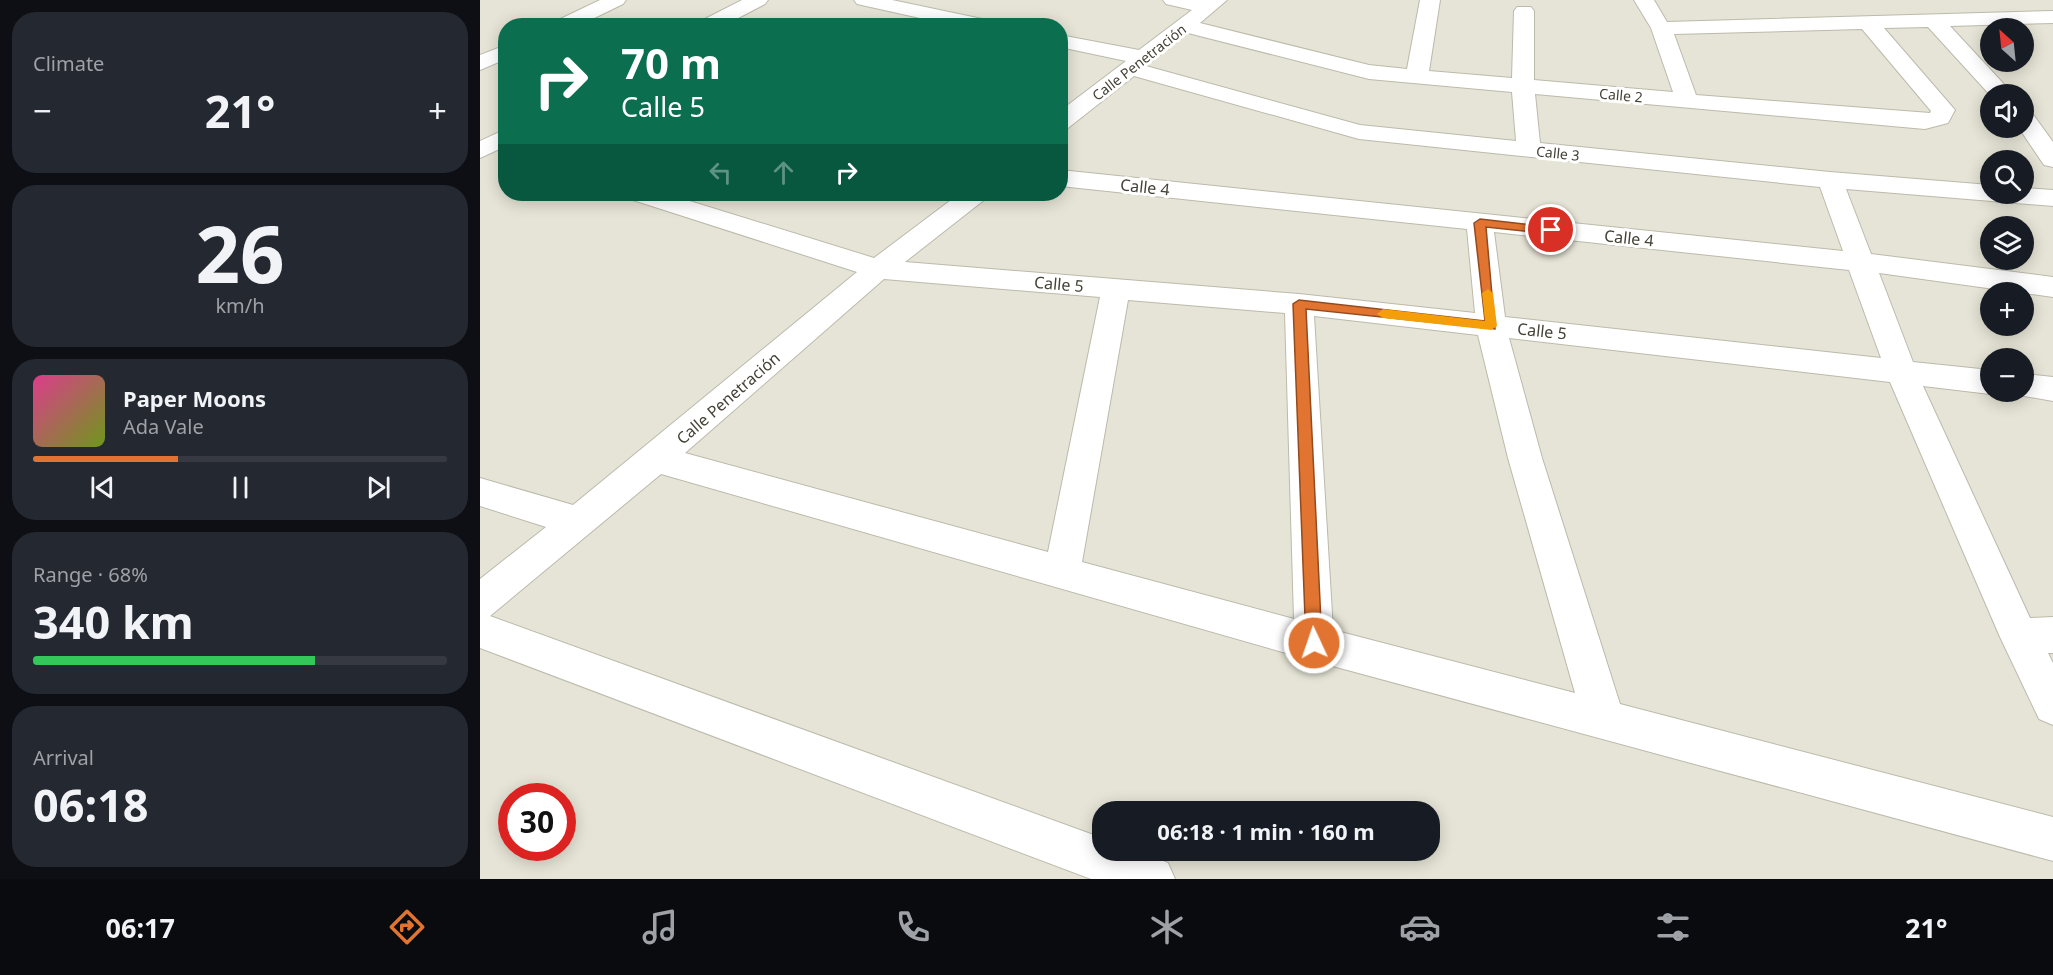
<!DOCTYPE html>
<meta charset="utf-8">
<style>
:root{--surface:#171b24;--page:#242831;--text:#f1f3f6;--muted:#9ea1a6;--line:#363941;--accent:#e07430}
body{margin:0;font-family:"Noto Sans",sans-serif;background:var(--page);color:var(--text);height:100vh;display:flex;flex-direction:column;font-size:22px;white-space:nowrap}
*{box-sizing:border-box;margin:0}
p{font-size:20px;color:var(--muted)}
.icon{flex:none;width:33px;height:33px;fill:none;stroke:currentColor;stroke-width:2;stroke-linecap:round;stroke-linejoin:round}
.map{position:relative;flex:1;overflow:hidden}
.sheet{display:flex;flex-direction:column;gap:12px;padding:12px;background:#0d0f14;width:480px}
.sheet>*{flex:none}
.top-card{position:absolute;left:18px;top:18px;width:570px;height:183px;border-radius:24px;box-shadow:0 3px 15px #0003;background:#0b6e4f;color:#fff;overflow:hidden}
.needle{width:39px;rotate:333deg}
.tools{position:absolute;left:1500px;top:18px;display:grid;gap:12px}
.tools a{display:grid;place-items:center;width:54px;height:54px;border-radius:50%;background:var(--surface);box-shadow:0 3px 15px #0003;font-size:30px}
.speed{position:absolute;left:18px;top:783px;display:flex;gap:12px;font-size:30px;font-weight:700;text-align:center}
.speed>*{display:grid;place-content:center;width:78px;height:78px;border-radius:50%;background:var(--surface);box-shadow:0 3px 15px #0003;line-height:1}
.speed .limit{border:9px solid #d22;background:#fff;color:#111}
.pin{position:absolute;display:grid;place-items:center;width:51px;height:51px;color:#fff;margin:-26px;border:3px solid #fff;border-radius:50%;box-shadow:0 2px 6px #0007}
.me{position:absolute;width:66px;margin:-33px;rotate:357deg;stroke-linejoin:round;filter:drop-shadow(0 0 4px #0008)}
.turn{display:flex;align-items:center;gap:21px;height:126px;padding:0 24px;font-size:27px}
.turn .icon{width:78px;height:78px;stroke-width:2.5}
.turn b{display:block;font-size:42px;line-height:51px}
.lanes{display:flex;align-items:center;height:57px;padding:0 24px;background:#0003;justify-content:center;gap:30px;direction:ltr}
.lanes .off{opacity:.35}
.big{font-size:45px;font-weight:700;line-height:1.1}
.sheet .card{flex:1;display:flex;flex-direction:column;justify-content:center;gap:9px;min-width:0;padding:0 21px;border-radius:24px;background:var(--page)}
.sheet .dial{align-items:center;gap:0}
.dial b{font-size:78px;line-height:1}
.song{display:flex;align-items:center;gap:18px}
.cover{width:72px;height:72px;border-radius:9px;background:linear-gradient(135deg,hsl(330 70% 55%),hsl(80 70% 35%))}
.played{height:6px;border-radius:3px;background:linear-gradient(90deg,var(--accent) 35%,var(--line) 35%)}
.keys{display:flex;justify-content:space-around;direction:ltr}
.heat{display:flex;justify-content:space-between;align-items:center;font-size:33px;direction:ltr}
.charge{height:9px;border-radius:4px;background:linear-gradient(90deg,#34c759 68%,var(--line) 0)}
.trip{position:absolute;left:612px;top:801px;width:348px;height:60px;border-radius:24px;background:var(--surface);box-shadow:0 3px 15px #0003;font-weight:700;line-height:60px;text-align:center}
.tabs{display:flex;height:96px;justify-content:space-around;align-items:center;background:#090b0e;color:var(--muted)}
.tabs .icon{width:42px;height:42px}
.tabs .on{color:var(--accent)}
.tabs b{font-size:27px;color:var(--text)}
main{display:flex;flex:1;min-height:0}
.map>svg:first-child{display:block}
.residential{fill:#e5e4d6;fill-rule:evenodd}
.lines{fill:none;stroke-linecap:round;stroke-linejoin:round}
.street-casing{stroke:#bcbaab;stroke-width:2}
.street{fill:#fff;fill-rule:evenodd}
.route{fill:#e07430;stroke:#924b1f;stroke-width:1.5}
.slow{fill:#f59e0b}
.labels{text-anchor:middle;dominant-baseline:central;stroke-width:6;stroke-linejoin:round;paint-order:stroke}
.far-street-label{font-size:14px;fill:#444237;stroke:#fff}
.street-label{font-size:16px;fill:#444237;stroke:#fff}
</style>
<main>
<section class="sheet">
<div class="card"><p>Climate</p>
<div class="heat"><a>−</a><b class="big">21°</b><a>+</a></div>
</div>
<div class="card dial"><b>26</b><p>km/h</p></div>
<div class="card">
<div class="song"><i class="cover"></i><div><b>Paper Moons</b><p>Ada Vale</p></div></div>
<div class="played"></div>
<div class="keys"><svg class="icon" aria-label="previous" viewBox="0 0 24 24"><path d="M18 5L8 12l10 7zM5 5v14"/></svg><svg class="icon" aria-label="pause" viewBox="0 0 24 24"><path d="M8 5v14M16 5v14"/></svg><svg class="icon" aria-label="next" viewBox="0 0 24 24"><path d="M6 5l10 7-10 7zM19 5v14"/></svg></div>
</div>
<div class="card"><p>Range · 68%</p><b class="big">340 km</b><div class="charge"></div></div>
<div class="card"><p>Arrival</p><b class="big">06:18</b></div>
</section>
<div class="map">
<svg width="1573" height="879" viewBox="0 0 1573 879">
<rect width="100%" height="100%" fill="#f1f1e7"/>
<!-- residential -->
<path class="residential" d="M0 0H1573V879H0ZM26 26H580V194H26ZM1510 28H1544V62H1510ZM1510 94H1544V128H1510ZM1510 160H1544V194H1510ZM1510 226H1544V260H1510ZM1510 292H1544V326H1510ZM1510 358H1544V392H1510ZM32 796H82V848H32ZM622 812H950V850H622Z"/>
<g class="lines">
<defs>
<path id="street" d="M120 0H146L143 4 98 26H71L74 22Z
M262 0H288L285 4 243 26H216L219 22Z
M374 0H412L507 20 517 26H476L377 4Z
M683 0H747L720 23 889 65 927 69 940 0H960L949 71 1032 78 1034 11 1037 7H1051L1054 11V80L1193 92 1171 28 1154 0H1174L1187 22 1573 11V23L1470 26 1533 94 1510 95 1448 27 1404 28 1475 110 1468 123 1445 129 1055 94 1060 143 1350 172 1510 185V194H1544V188L1573 190V206L1366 189 1391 254 1573 277V297L1399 273 1433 362 1510 370V392H1517L1510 394 1443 386 1550 618 1573 617V653H1568L1573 663V725L1559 719 1520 637 1410 382 1029 338 1062 458 1140 704 1573 817V861L834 661 181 474 10 616 622 838V850C651 850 662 852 688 863L695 879H611L0 648V579L66 527 0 506V478L93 505 377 272 153 200 150 194H187L394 258 479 194H507L504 200 425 262 819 294 995 313 987 229 580 186V170L1363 251 1340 187 879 139 654 76 588 128 580 130V111L646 61 580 47V35L659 50 712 10 686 4ZM1382 29 1451 111 1450 113 1216 95 1194 34ZM708 33 889 79 1032 92 1036 141 880 125 666 66ZM1014 232 1369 270 1401 358 1025 317ZM404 279 620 297 568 552 205 453ZM648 300 805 313 814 619 602 562ZM834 316 998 335 1028 458 1095 693 853 630Z
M26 45V59L0 70V55Z
M1544 111 1552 113 1573 142V167L1564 165 1539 128H1544Z
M26 129V146L0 158V141Z
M1544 374 1573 377V401L1533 394 1531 392H1544Z"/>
</defs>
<!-- street casing -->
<use href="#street" class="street-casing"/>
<!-- street -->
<use href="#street" class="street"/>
</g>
<!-- route -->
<path class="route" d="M1000 219 1071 227 1077 230 1071 234 1006 227 1015 329 826 309 842 643 840 648 834 650 828 648 826 643 813 304 819 300 1005 321 994 223Z"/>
<!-- slow -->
<path class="slow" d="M1008 289 1013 293 1017 326 1011 330 903 318 897 314 903 309 1005 321 1002 293Z"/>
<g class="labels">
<!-- far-street labels -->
<g class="far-street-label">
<text transform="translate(659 62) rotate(-38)">Calle Penetración</text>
<text transform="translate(1141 95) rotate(5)">Calle 2</text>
<text transform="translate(1078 153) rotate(6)">Calle 3</text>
</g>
<!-- street labels -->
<g class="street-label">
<text transform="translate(665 187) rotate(6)">Calle 4</text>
<text transform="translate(1149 238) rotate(6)">Calle 4</text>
<text transform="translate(579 284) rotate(5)">Calle 5</text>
<text transform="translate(1062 331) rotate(6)">Calle 5</text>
<text transform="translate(248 398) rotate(-41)">Calle Penetración</text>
</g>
</g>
</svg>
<div class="tools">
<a><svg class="needle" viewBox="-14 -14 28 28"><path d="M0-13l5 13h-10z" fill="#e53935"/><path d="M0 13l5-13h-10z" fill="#9ea1a6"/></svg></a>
<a><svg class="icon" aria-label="sound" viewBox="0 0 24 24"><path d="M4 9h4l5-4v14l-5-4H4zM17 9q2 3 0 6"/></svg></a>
<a><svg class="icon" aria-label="search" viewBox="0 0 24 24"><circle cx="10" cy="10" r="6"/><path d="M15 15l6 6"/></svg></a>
<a><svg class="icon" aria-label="layers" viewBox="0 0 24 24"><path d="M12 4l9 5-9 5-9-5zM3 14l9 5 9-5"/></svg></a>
<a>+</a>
<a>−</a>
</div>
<div class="speed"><div class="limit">30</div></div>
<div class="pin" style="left:1071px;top:230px;background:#d93025"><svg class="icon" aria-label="arrive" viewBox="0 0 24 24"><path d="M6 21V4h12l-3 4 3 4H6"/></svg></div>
<svg class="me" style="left:834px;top:643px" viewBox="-20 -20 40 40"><circle r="17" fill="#e07430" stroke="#fff" stroke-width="3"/><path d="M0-11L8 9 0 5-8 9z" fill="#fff"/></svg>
<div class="trip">06:18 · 1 min · 160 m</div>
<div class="top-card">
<div class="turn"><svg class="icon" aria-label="right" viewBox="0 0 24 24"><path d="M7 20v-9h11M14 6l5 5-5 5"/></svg><div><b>70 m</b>Calle 5</div></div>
<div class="lanes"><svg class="icon off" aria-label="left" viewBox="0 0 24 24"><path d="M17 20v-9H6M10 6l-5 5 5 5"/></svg><svg class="icon off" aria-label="ahead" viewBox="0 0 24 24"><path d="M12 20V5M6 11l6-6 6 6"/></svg><svg class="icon" aria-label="right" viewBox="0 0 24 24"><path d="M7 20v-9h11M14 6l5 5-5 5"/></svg></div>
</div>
</div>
</main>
<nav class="tabs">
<b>06:17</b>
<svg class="icon on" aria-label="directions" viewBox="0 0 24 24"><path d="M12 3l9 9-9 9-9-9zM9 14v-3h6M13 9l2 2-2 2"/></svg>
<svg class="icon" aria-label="music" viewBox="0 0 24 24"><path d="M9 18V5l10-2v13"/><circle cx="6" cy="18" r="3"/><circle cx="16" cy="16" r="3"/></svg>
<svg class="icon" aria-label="phone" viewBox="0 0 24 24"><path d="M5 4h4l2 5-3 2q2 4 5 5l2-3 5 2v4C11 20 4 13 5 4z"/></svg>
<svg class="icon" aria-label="climate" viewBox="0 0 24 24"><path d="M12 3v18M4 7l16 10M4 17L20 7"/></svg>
<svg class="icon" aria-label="car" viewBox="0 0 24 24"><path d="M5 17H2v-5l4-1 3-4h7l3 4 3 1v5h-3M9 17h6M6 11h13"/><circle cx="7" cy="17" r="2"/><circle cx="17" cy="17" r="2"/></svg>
<svg class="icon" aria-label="filters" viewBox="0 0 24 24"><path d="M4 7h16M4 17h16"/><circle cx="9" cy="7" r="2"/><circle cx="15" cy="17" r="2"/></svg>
<b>21°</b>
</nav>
